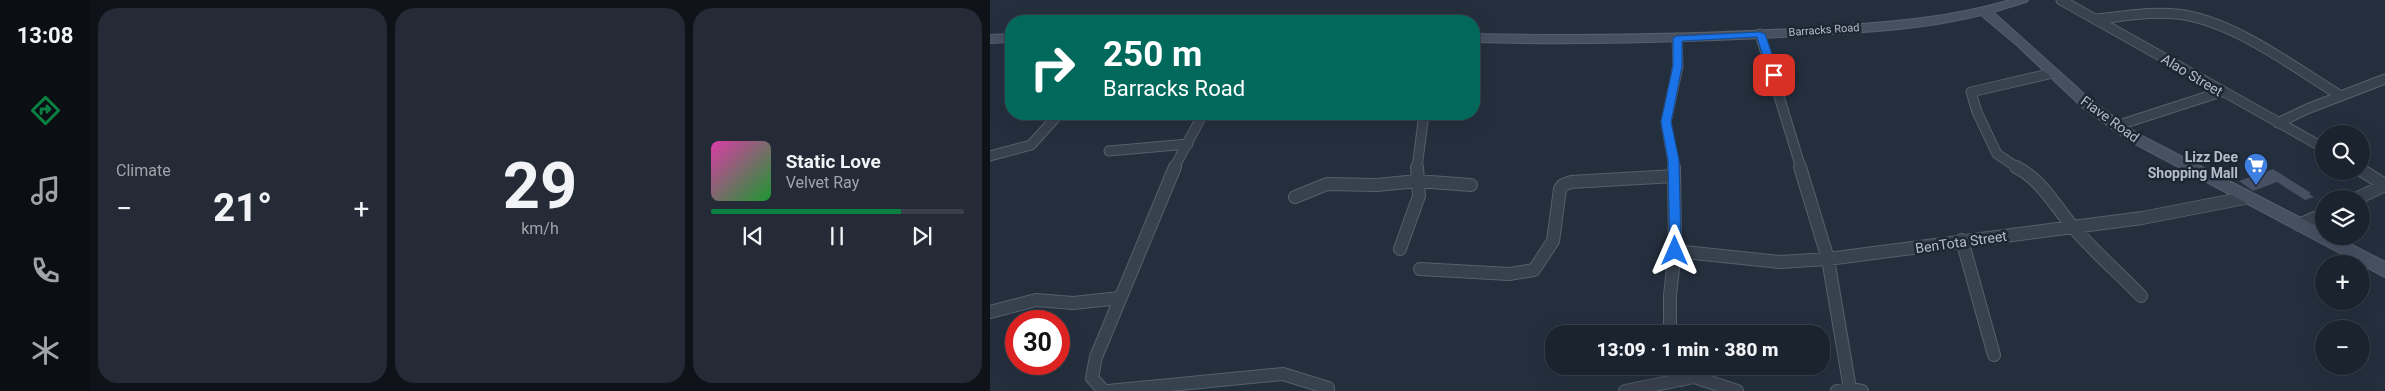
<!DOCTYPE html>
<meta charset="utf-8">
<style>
:root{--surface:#1b232e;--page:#242b36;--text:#f1f3f6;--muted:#a0a4aa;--line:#39404a;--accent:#0b8043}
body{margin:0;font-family:Roboto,sans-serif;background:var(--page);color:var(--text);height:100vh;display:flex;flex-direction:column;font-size:19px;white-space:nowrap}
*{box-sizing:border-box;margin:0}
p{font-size:16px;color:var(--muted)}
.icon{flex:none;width:28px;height:28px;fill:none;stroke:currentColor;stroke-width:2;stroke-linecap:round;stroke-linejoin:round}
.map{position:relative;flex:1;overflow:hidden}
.sheet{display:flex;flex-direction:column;gap:8px;padding:8px;background:#0f1319;width:900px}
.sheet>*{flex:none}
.guide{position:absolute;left:15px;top:15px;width:475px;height:105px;border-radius:20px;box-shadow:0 5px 20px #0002,0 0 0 1px var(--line);background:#00695c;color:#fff;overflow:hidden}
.controls{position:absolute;left:1325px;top:125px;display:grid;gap:10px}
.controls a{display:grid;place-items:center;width:55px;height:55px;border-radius:50%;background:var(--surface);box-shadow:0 5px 20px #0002,0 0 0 1px var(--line);font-size:25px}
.speed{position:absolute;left:15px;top:310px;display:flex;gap:10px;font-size:25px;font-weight:700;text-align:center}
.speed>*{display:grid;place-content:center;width:65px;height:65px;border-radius:50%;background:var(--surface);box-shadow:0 5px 20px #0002,0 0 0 1px var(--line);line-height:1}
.speed .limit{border:8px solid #d22;background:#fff;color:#111}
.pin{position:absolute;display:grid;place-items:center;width:42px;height:42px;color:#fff;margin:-21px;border-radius:10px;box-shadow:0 2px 8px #0006}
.me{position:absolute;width:55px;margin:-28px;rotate:0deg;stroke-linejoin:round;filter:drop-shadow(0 0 4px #0008)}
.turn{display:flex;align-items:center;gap:18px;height:105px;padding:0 15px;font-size:22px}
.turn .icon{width:65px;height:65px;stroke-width:2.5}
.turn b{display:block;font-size:35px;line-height:42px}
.big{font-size:38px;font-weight:800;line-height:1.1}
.sheet .widget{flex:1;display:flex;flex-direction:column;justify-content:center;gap:8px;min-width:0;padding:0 18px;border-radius:20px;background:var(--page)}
.sheet .dial{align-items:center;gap:0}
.dial b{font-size:65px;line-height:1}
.song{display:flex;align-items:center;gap:15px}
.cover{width:60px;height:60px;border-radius:8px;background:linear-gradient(135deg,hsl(320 70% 55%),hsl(130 70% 35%))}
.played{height:5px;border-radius:2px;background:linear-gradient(90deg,var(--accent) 75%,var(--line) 75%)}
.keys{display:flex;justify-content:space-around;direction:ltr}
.heat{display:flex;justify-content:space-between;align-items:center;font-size:28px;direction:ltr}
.sheet .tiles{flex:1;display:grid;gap:8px;grid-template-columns:repeat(3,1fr)}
.trip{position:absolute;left:555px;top:325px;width:285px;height:50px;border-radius:20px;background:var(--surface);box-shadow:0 5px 20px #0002,0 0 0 1px var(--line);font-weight:800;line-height:50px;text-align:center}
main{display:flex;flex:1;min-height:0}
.menu{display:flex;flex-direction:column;width:90px;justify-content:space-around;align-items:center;background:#0b0e12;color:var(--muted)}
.menu .icon{width:35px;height:35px}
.menu .current{color:var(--accent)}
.menu b{font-size:22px;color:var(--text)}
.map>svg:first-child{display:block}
.building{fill:#455162}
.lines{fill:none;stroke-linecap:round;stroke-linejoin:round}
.street-far1-casing{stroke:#565f6c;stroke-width:11}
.street-casing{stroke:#565f6c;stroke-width:14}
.secondary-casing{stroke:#565f6c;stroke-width:2}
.street-far1{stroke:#38414e;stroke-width:9}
.street{stroke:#38414e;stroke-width:12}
.secondary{fill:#465061;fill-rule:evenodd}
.route{fill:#1a73e8;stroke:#114b97}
.labels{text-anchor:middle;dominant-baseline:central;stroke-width:5;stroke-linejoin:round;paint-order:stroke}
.far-street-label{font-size:11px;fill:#b4bcc9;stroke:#1d2633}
.street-label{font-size:14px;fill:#b4bcc9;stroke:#1d2633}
.poi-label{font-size:14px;font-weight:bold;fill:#b4bcc9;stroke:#1d2633;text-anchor:end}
</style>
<main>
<nav class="menu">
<b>13:08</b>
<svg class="icon current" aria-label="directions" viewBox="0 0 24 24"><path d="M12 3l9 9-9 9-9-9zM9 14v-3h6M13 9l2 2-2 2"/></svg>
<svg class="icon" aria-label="music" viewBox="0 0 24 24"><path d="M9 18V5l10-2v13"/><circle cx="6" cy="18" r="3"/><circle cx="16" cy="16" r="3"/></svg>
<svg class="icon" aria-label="phone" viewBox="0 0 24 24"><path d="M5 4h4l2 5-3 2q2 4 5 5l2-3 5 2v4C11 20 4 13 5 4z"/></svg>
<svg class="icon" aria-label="climate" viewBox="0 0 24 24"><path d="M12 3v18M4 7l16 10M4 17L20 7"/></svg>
</nav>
<section class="sheet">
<div class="tiles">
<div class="widget"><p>Climate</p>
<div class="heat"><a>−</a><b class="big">21°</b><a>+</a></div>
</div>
<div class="widget dial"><b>29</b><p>km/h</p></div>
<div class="widget">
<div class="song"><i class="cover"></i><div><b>Static Love</b><p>Velvet Ray</p></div></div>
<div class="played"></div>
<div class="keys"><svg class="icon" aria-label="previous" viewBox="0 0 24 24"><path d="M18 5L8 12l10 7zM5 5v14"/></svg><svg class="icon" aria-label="pause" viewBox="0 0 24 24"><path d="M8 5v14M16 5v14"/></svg><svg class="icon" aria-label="next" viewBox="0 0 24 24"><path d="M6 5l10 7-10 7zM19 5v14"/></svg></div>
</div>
</div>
</section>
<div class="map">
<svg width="1395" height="391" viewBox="0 0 1395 391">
<rect width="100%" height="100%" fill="#242f3e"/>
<!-- building -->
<path class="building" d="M1283 169 1321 193 1319 194 1324 197 1315 200 1287 182 1263 191 1249 181Z"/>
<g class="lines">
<defs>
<path id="street-far1" d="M1071 0 1334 148
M1106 19C1132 17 1160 11 1187 14 1243 20 1303 67 1351 96
M770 34 811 168
M1288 123 1317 109 1395 79
M1126 126 1231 92
M119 151 198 144
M0 156 41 145 69 114
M184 168 213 114
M427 168 434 114
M684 168 676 122 688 66 687 38
M1028 168 1007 154 987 112 981 92 1063 73"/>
<path id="street" d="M810 167 838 259 860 389
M1026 167C1052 180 1065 206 1083 227 1104 252 1129 273 1151 296
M1371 170 1395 185
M305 197 337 184 387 185 427 181 481 185
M1366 199 1395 185
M1309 225 1334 214
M972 240 1004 355
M410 249 429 196 427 167
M685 251 790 262 838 259 1152 218 1255 198
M430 269 519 274 544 270 563 241 570 189 573 185 581 182 684 176
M0 312 46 300 83 303 130 298
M680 334V295L685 251 684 167
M687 366 691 380
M114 391 102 378 106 357 185 167
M118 391 293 374 338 388V391
M635 391 704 377 747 391
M847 391 860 389 872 391"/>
<path id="secondary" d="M1020 0H1038L1036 2 1003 12 1102 101 1148 134 1334 230V236H1345L1395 262V277L1138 140 1092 107 1028 46 991 15C932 30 871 32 810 36 702 42 593 45 484 42V34C595 36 706 35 818 28 886 23 954 20 1020 0Z
M21 34V42L0 43V35Z"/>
</defs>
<!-- street-far1 casing -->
<use href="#street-far1" class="street-far1-casing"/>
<!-- street casing -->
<use href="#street" class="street-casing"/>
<!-- secondary casing -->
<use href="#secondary" class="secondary-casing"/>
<!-- street-far1 -->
<use href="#street-far1" class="street-far1"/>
<!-- street -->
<use href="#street" class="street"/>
<!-- secondary -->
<use href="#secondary" class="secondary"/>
</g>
<!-- route -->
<path class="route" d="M770 32 775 34 789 75 787 77 779 75 767 37 692 41V66L681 122 689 160 691 251 685 255 680 254 678 160 671 122 683 66V38L687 36Z"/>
<!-- icons -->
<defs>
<symbol id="supermarket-pin" viewBox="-11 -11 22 30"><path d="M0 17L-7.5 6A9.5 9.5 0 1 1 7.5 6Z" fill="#3f7fe0" stroke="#1d2633"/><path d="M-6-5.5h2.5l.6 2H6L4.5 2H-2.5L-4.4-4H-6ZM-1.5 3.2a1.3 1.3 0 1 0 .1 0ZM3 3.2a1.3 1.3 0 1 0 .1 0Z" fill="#fff"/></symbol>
</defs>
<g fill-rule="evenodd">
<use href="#supermarket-pin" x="1252" y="151" width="28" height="38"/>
</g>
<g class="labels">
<!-- far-street labels -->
<g class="far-street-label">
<text transform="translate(834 30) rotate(-4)">Barracks Road</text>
</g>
<!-- street labels -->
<g class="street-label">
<text transform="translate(1202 75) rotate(31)">Alao Street</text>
<text transform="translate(1120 119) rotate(36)">Fiave Road</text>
<text transform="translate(971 242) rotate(-8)">BenTota Street</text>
</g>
<!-- poi labels -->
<g class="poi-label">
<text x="1248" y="157">Lizz Dee<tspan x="1248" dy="16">Shopping Mall</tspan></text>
</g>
</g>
</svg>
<div class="controls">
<a><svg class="icon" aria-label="search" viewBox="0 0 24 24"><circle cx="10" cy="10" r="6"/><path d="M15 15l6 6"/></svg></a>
<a><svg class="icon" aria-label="layers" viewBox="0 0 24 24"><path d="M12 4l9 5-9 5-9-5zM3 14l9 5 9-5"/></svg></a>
<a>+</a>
<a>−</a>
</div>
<div class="speed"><div class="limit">30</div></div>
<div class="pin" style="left:784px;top:75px;background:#d93025"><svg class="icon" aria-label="arrive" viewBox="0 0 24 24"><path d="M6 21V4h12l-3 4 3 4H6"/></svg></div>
<svg class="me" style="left:685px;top:251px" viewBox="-20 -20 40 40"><path d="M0-17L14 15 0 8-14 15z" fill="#1a73e8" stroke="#fff" stroke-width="4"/></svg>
<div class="trip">13:09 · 1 min · 380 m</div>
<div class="guide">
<div class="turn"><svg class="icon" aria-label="right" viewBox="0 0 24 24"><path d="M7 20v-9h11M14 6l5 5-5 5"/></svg><div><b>250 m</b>Barracks Road</div></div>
</div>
</div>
</main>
